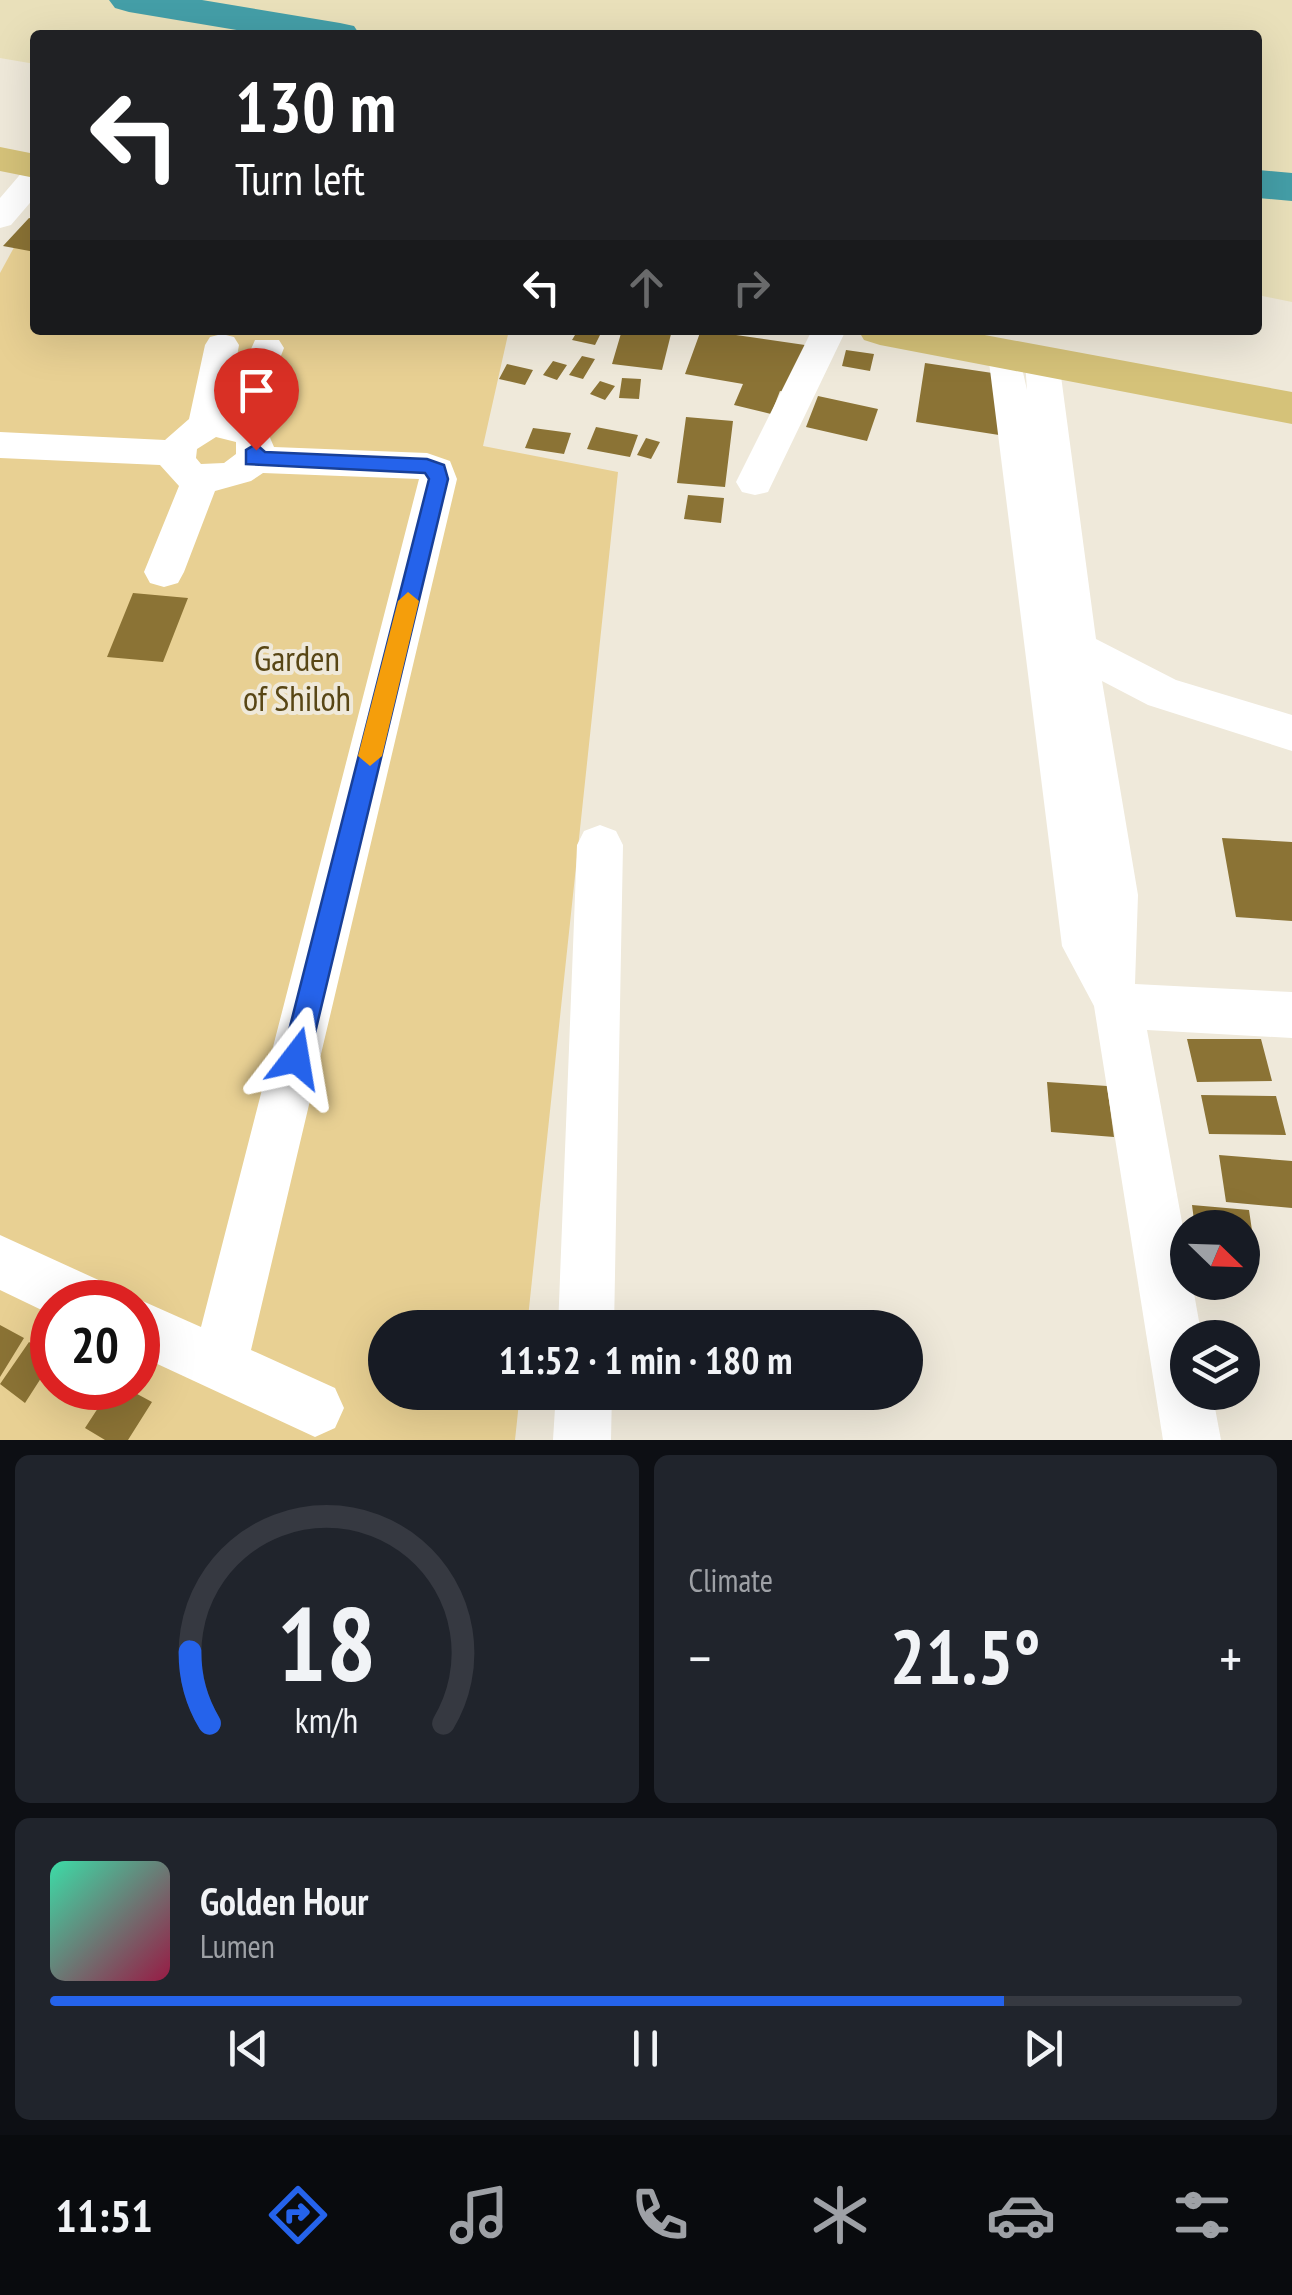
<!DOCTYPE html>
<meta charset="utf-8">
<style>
:root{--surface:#171b24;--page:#20242c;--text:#f1f3f6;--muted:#9ea1a6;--line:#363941;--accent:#2563eb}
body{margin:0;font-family:"PT Sans Narrow",sans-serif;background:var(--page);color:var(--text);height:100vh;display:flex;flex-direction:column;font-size:38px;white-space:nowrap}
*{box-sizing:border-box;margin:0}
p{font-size:32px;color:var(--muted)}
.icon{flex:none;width:55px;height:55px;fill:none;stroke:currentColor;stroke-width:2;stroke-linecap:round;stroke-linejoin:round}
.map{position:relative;height:1440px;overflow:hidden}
.details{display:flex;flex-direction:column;gap:15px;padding:15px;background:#0d0f14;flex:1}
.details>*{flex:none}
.top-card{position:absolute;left:30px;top:30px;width:1232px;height:305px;border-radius:10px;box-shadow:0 10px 40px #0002;background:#202124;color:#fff;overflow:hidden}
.needle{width:65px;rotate:113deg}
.controls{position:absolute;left:1170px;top:1210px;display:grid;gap:20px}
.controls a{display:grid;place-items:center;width:90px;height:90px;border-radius:50%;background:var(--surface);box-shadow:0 10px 40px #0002;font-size:50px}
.speed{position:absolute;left:30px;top:1280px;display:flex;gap:20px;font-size:50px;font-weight:700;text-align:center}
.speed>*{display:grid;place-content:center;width:130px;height:130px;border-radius:50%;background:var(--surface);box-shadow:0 10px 40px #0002;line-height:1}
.speed .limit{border:15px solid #d22;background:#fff;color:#111}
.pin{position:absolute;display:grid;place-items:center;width:85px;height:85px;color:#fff;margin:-102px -42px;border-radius:50% 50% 50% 0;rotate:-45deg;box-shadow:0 0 10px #0007}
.pin .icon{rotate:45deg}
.me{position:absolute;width:110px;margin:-55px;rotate:14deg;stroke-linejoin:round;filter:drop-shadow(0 0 8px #0008)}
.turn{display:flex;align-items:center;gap:35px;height:210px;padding:0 40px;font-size:45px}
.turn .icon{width:130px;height:130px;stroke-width:2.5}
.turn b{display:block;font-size:70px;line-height:85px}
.lanes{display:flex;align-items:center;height:95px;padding:0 40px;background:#0003;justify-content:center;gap:50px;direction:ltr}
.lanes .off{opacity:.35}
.big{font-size:75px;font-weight:800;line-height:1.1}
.details .card{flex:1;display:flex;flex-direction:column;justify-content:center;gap:15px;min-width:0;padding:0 35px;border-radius:15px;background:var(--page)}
.details .dial{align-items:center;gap:0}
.dial svg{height:260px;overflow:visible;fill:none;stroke:var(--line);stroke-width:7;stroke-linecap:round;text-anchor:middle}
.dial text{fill:var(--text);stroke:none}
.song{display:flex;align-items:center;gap:30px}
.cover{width:120px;height:120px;border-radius:15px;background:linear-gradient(135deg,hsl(160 70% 55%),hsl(340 70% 35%))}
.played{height:10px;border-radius:5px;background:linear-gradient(90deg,var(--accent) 80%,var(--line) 80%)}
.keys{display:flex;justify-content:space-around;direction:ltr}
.heat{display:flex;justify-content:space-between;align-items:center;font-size:55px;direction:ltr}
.details .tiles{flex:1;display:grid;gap:15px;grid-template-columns:1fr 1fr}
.card:last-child{grid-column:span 2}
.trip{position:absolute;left:368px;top:1310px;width:555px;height:100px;border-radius:50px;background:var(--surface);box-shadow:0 10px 40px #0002;font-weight:800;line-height:100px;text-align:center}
.dock{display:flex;height:160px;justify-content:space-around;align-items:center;background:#090b0e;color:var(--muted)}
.dock .icon{width:70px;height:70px}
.dock .current{color:var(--accent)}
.dock b{font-size:45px;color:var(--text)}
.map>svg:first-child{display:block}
.green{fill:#e8d093;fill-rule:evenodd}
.sand{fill:#e9e0ba}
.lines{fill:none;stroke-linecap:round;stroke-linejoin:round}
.river{fill:#449ea7;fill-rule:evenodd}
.building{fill:#8b7335}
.minor{fill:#fff;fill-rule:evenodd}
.highway{fill:#d5c279;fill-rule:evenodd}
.route{fill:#2563eb;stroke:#184099;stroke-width:2.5}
.slow{fill:#f59e0b}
.labels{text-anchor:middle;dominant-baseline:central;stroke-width:8;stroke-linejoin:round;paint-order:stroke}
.park-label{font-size:35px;fill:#584615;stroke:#efe9da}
</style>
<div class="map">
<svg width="1292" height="1440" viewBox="0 0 1292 1440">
<rect width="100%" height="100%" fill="#efe9da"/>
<!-- green -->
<path class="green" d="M35 209V330H509L483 446 618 472 527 1327 385 1328V1392L520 1393 515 1440H0V273ZM52 1302H138V1388H52Z"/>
<!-- sand -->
<path class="sand" d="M0 0H1292V302L1258 295V35H35V64L0 58Z"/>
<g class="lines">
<!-- river -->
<path class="river" d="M109 0H202L340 23 354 26 360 35H267L129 12 115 8Z
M1258 170 1292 173V201L1258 198Z"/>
</g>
<!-- building -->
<path class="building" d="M29 218 35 219V252L3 246Z
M578 330 600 335 595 345 572 340Z
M622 330H672L662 370 612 364Z
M701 330 805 345 790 393 780 391 771 414 734 405 743 384 685 374Z
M846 350 874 354 870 371 842 366Z
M582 356 595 359 583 379 569 375Z
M553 361 567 365 557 380 543 375Z
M925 363 1006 375 999 435 916 422Z
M507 364 533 370 525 385 499 379Z
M622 378 641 379 639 399 619 398Z
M600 381 615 386 605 400 590 394Z
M818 396 878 409 867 441 806 427Z
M686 417 733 421 725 487 677 483Z
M596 427 638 435 630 457 587 449Z
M533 428 571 433 564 454 525 448Z
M646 438 660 442 651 459 637 455Z
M688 495 724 498 721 523 684 519Z
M133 593 188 598 163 662 107 657Z
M1222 838 1292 842V921L1236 917Z
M1187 1039H1261L1272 1081 1197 1082Z
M1047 1082 1107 1086 1114 1137 1051 1132Z
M1201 1095 1276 1096 1286 1135 1209 1134Z
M1219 1155 1292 1161V1208L1226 1202Z
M1192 1205 1249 1210 1254 1244 1242 1243V1228H1195Z
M0 1325 24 1338 0 1377Z
M29 1342 52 1355V1361L25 1403 0 1384Z
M111 1388H126L152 1402 128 1440H105L85 1428Z"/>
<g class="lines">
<!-- minor -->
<path class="minor" d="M35 168V197L11 225 0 228V198L24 170Z
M812 330H846L768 492 755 495 742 492 736 482Z
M222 334 234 337 239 345 230 397 255 340H279L284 348 256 420 265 426 274 447 427 453 450 461 457 479 251 1350 335 1388 344 1408 335 1428 315 1437 138 1355V1302H130L138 1299 201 1327 419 479 263 473 251 481 215 491 184 572 178 583 164 587 150 583 144 572 179 486 160 465 0 458V432L165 440 189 419 205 345 210 337ZM216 437 236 442V454L224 463 201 464 196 458 197 449Z
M1005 342 1017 346 1027 390 1025 361 1030 353H1054L1059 361 1096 639 1176 680 1292 715V751L1148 705 1102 681 1138 895 1135 984 1292 992V1038L1147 1030 1188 1255V1282H1192L1202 1338H1188V1392H1212L1221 1440H1163L1094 1006 1062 946 988 354 993 346Z
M600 825 616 831 623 845 614 1328H558L577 845 584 831Z
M0 1235 105 1283 113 1302H52V1315L0 1290Z
M556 1392H612L611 1440H553Z"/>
<!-- highway -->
<path class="highway" d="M0 147 35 154V178L0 171Z
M858 330H958L1292 392V424L880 345 864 340Z"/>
</g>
<!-- route -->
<path class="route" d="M256 444 265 452 427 459 444 465 448 479 309 1058 305 1067 296 1070 286 1067 282 1058 429 479 425 473 246 464V450Z"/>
<!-- slow -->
<path class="slow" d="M408 592 419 601 382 756 370 766 358 756 398 601Z"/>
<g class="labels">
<!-- park labels -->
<g class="park-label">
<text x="297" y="658">Garden<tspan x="297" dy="40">of Shiloh</tspan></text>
</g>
</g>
</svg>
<div class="controls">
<a><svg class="needle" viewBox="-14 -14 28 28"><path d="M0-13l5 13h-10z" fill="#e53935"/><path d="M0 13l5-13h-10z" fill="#9ea1a6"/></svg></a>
<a><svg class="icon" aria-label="layers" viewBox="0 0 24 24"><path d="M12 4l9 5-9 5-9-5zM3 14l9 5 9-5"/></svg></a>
</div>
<div class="speed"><div class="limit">20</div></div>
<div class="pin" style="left:256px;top:450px;background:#d93025"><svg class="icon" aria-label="arrive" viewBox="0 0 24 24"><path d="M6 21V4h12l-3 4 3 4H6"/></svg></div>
<svg class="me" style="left:296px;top:1058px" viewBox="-20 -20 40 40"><path d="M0-17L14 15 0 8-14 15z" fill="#2563eb" stroke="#fff" stroke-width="4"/></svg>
<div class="trip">11:52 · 1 min · 180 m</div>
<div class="top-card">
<div class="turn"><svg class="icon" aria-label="left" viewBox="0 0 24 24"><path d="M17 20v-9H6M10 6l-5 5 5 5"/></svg><div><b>130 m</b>Turn left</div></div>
<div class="lanes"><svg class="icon" aria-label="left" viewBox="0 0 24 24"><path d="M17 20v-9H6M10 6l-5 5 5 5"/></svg><svg class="icon off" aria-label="ahead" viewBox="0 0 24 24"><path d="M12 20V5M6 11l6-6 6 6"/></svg><svg class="icon off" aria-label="right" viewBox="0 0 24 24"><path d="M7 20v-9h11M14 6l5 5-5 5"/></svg></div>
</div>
</div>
<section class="details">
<div class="tiles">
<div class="card dial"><svg viewBox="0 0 100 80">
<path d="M14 69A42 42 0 1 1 86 69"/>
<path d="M14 69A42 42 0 0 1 8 47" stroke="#2563eb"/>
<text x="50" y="56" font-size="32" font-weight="700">18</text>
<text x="50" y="72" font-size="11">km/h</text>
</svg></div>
<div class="card"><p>Climate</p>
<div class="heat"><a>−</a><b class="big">21.5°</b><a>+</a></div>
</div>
<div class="card">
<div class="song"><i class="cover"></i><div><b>Golden Hour</b><p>Lumen</p></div></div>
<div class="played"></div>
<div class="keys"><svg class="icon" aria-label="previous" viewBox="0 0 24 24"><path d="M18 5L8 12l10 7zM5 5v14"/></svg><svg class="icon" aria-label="pause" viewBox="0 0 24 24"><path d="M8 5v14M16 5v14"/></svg><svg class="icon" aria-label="next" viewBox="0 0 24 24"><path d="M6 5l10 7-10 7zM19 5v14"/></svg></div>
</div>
</div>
</section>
<nav class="dock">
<b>11:51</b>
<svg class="icon current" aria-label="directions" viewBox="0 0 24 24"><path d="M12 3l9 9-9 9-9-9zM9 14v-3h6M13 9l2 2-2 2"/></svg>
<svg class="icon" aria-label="music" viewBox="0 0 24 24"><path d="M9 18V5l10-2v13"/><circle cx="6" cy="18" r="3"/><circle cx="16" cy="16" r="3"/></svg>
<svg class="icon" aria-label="phone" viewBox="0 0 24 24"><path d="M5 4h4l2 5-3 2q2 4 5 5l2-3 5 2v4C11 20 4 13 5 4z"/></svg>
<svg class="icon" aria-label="climate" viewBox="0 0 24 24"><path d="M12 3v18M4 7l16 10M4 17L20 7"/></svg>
<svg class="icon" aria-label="car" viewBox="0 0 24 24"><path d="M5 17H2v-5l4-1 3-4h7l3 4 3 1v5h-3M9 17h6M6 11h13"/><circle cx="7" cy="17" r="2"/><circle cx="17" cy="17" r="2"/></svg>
<svg class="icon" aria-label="filters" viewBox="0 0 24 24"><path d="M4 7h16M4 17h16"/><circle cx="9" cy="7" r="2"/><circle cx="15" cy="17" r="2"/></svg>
</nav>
